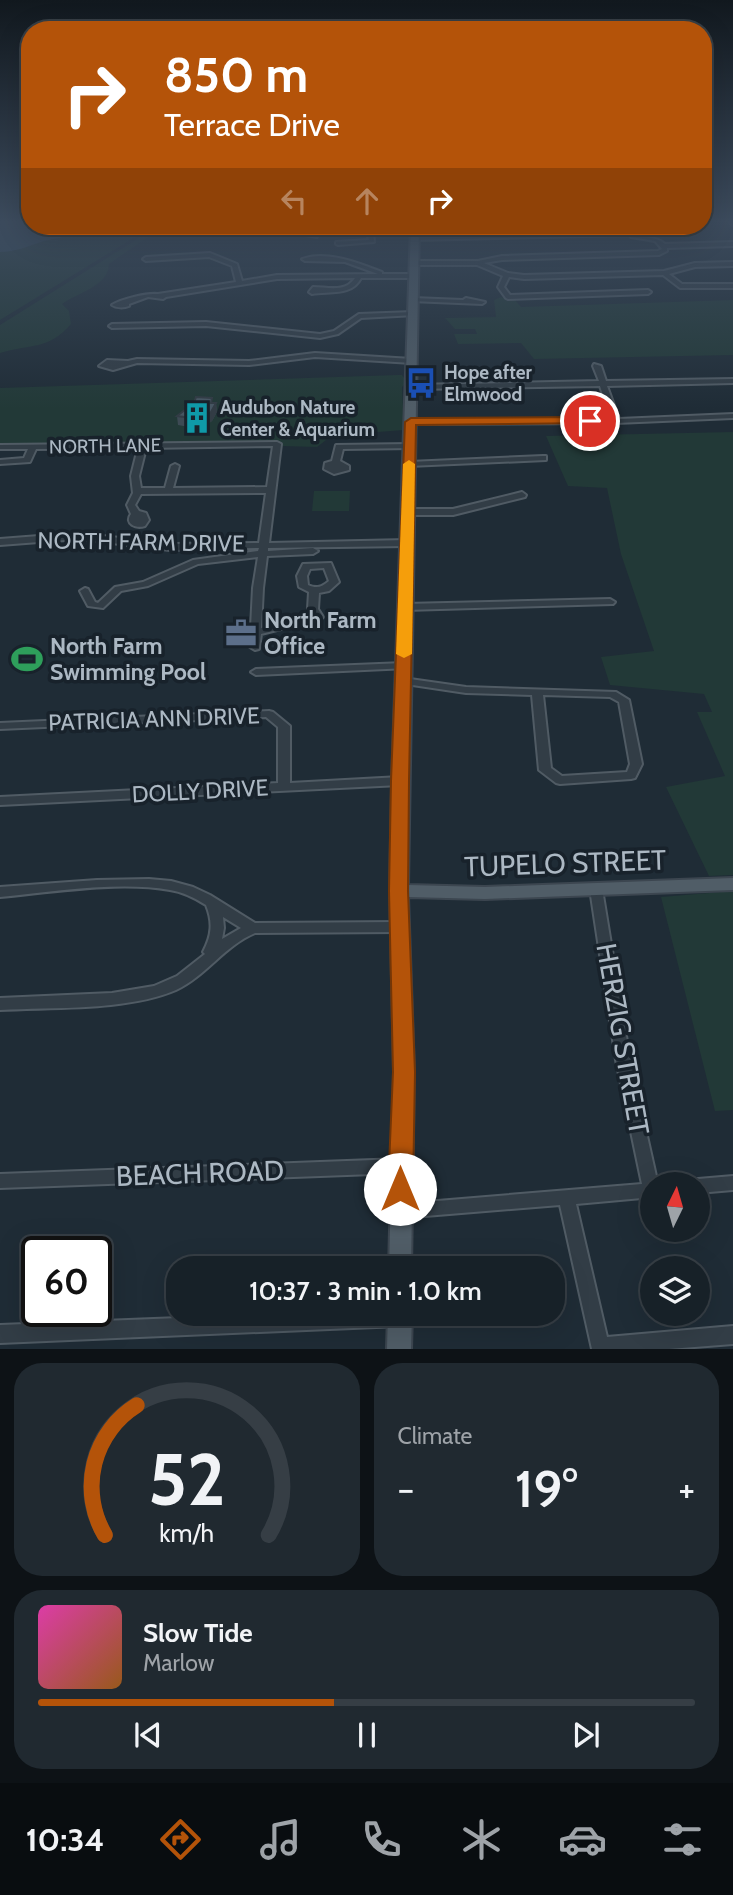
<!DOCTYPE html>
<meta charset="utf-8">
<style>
:root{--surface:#172128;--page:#202930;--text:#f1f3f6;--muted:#9ea3a8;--line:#363e45;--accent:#b45309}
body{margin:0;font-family:Cabin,sans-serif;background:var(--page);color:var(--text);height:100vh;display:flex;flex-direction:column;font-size:26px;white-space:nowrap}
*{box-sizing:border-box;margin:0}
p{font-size:23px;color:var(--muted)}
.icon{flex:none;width:38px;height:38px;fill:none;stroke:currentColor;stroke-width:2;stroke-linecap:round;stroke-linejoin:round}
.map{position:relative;height:1349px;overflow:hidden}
.sheet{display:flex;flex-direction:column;gap:14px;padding:14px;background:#0d1216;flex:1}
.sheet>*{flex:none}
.banner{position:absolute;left:21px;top:21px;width:691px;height:214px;border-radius:28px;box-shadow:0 7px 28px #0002,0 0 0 2px var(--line);background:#b45309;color:#fff;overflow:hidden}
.needle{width:46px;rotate:5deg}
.fabs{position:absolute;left:640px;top:1172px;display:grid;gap:14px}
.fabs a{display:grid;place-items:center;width:70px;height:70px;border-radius:50%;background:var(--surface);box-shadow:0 7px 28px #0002,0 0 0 2px var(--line);font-size:35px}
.speed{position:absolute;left:21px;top:1236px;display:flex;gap:14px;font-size:35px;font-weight:700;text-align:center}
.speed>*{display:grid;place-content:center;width:91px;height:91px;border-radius:50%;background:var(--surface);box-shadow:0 7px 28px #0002,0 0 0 2px var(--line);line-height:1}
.speed .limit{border:4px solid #111;border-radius:10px;background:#fff;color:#111}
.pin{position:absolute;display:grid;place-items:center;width:60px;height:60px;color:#fff;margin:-30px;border:4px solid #fff;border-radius:50%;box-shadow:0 2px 7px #0007}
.me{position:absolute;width:77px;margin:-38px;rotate:0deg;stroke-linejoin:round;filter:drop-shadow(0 0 5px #0008)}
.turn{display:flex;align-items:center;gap:24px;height:147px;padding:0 28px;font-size:32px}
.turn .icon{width:91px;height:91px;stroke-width:2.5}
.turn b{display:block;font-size:49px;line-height:60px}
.lanes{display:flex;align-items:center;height:66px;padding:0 28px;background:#0003;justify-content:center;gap:35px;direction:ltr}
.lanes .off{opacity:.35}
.big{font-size:52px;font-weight:600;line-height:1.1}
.sheet .card{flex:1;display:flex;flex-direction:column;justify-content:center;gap:10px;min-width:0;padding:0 24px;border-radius:28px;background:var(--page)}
.sheet .dial{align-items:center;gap:0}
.dial svg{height:182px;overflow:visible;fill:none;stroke:var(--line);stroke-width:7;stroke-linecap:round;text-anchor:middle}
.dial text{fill:var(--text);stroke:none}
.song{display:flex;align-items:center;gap:21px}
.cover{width:84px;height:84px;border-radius:10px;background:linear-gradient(135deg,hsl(320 70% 55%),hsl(30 70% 35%))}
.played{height:7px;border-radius:4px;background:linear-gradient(90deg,var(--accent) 45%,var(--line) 45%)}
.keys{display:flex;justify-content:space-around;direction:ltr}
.heat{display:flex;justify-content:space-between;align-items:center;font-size:38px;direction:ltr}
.sheet .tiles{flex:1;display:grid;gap:14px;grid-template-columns:1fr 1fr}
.card:last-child{grid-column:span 2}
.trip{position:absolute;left:166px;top:1256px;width:399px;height:70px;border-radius:28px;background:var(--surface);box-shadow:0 7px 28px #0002,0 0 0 2px var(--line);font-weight:600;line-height:70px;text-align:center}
.menu{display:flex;height:112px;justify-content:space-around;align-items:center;background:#090d10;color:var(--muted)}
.menu .icon{width:49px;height:49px}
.menu .active{color:var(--accent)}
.menu b{font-size:32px;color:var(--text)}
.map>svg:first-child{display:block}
.green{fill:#223937}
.water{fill:#324a5d}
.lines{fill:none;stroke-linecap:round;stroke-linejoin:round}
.minor-casing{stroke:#505b64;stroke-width:4}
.major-casing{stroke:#3c4650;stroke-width:4}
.minor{fill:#323d46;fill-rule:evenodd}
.major{fill:#505d67;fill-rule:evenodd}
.wall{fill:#3d4a54}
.shaded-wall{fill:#323c45}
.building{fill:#475662;stroke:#323c45;stroke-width:2}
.route{fill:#b45309;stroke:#753606;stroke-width:2}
.slow{fill:#f59e0b}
.labels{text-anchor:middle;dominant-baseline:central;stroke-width:7;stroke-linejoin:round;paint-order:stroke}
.far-poi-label{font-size:19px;font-weight:bold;fill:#acb8c3;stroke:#18222b;text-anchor:start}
.far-street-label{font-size:19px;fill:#acb8c3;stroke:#18222b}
.street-label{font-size:23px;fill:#acb8c3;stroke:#18222b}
.poi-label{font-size:23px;font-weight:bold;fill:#acb8c3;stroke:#18222b;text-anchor:start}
.near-street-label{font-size:28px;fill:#acb8c3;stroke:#18222b}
</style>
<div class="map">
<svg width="733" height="1349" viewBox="0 0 733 1349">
<rect width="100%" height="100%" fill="#1f2c36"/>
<!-- green -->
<path class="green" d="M127 226H153L0 320V252C16 252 28 246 44 241 69 235 96 233 122 231Z
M158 226H164L109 264C109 286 77 293 62 304L69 311 71 324C49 350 30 344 0 353V325Z
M501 297 515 300 521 307 733 300V355L534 359 521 343 458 344 454 334H477L475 329H455L445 318 496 317 494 300Z
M398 375H402L407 382 402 387 404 430 352 434 348 431H318L330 437 317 447 282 446 280 443 0 447V388Z
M733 432V875L709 876 666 787 725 776 697 712H712L704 694 610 685 601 657 654 651 621 554 607 488 568 486 546 436Z
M314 491H350L349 511H312Z
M733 891V1110L715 1111 661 897Z"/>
<!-- water -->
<path class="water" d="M0 220H30V226H125L122 231C96 233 69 235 44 241 28 246 16 252 0 252Z"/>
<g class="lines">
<defs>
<path id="minor" d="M728 220H733V225L731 224Z
M259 226H266L254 232 249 231Z
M322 226H329L319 232 317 237 300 234Z
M337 226 415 227 418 229 415 231 377 229V231H373L374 242 338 245 336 244V242L369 240 366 229 340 228Z
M679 226H685L688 229 683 230Z
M631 231C640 239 655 235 665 244L733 242V246L667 248V251L659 255 502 260 484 263 508 273 524 275 664 271 695 263 733 262V266L695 267 669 274 682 284H733V288H680L663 275 524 279 509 277 504 287 510 295 648 290 651 292 648 294 508 299 506 298 498 287 503 276 477 265H414L411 263 414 261H478L502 256 658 251 662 249 655 241 631 237 629 235 415 240 412 238 415 236Z
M210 253 237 264 242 281 277 275 378 274 345 262 305 261 302 259C326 250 359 263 382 272V274H414L417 276 414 278H361C352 296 330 291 312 294L309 292 313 287C328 287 345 293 355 278L277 279 166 297 163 299 148 297 129 304V306C124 308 116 308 112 305 121 299 146 293 158 294L236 282 232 266 209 257 146 261 143 259 146 257Z
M413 298 463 300 466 298 485 302 482 304 411 301V299Z
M413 312 415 313V315L361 318 338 334 320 338 206 326 112 328 109 326 112 324 206 322 320 334 334 331 359 314Z
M315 353 412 359 416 361 412 363 315 357 249 365 137 363 113 370 99 366 107 360 128 361 137 359 249 361Z
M594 364 601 366 606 381 733 379V383L607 386 619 419 733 414V418L616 423 411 424 407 422 411 420 611 419 600 386 411 389 407 387 411 385 599 381 593 366Z
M277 442 281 444 269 543 407 540 412 543 407 546 268 548V551L313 548 318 551 313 554 267 556 263 588 261 628 312 615 308 609 309 592 299 587 297 576 303 564 331 563 339 582 329 591 319 593 318 609 323 617 321 619 261 634 259 649 255 650 250 647 253 588 258 557 198 564 148 586 121 591 103 608 88 606 80 591 85 588 88 589 95 602 98 603 115 587 143 582 193 560 258 551 259 548 170 550 78 539 0 545V539L78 533 170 544 259 543 266 493 141 494 135 505 139 511 146 513 149 520 145 526C136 529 124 524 131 514L127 505 133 493 131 476 138 448 36 449 30 462 0 464V460L24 458 28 449H0V445ZM273 446 267 487 173 488 179 466 175 464 171 466 165 488H141L139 476 146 448ZM324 568 329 581C322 587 317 589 308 585L307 576 310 569Z
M410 444H413V448L343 449 340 461 349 466V470L334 474 324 469 325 463 332 461 336 445Z
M543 456H546V460L409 466 405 464 409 462Z
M522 492 526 495 525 497 453 515H408L404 512 408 509H453Z
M610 599 615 602 613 604 405 610 400 607 405 604Z
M404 663 408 664 409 666 408 668 256 675 251 672 256 669Z
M403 678 466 687 616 692 629 700 642 764 635 778 631 779 560 784 556 783 539 770 532 695 466 693 399 683 398 681ZM543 695 610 697 619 702 630 764 627 772 562 776 551 768Z
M269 711 273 712 290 726V783L400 777 404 778 406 781 404 784 400 785 0 805V797L278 783V727L266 717 0 729V723Z
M149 879 171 881 193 887 210 895 255 923 400 922 405 924 407 927 405 930 400 932 255 933C224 946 206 976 176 990 127 1011 54 1007 0 1010V998L112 993 154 986 177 976 205 954 203 952C212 935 213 922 206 905 195 898 183 892 170 890 118 881 53 892 0 897V887L97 880ZM223 917 241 928 222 939 224 928Z
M596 884 601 886 602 889 630 1060 658 1185H653V1197L576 1204 607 1337 733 1326V1344L669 1349H592L560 1205 401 1218 395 1216 393 1211 395 1206 401 1204 642 1184 616 1060 590 889 591 886Z
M400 1159 406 1161 408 1166 406 1171 400 1173 0 1188V1174Z
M733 1176V1190L698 1193V1185H691L692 1181 698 1179Z
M281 1314H407L409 1318 406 1324 400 1326 0 1343V1325Z"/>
<path id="major" d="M411 226H419L408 885 485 887 733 878V890L485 899 408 897 414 1072 411 1269H389L394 1072 390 891 392 781Z
M388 1314H412L411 1349H387Z"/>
</defs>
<!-- minor casing -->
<use href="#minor" class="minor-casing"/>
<!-- major casing -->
<use href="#major" class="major-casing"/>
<!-- minor -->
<use href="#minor" class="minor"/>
<!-- major -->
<use href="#major" class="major"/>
</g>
<!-- wall -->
<path class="wall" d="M194 403H216L217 412 212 421 200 429 178 425 177 416Z"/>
<!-- shaded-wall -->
<path class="shaded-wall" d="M216 403 217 412 212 421 200 429 199 419Z"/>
<!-- building -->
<path class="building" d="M196 397 212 398 211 403H216L211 412 199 419 177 416 194 403Z"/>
<!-- sky -->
<linearGradient id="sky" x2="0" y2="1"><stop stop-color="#11181e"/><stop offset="0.54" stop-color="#3c4b5d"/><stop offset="1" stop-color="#3c4b5d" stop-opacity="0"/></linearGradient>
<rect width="733" height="409" fill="url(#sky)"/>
<!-- route -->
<path class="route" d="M590 417 594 418V423L416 425 409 781 408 891 415 1072 413 1189 409 1196 400 1199 392 1196 388 1189 393 1072 389 891 391 781 405 422 411 418Z"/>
<!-- slow -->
<path class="slow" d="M409 460 415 464 412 654 404 658 396 654 403 464Z"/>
<!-- icons -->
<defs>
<symbol id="bus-bare" viewBox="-9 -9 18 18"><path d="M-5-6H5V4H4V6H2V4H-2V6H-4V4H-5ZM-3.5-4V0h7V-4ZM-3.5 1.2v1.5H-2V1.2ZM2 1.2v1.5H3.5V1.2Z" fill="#1a4fb4" stroke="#18222b" stroke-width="2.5" paint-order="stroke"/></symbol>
<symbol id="building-bare" viewBox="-9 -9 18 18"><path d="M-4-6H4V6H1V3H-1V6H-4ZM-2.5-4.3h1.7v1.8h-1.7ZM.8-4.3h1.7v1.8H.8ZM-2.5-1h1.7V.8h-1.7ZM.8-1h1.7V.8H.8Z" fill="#0f9aa8" stroke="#18222b" stroke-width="2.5" paint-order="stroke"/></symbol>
<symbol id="office-bare" viewBox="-9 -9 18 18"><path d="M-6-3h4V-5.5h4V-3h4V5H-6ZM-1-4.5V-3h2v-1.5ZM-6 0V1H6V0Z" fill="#5c6f8a" stroke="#18222b" stroke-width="2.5" paint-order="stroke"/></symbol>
<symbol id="stadium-bare" viewBox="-9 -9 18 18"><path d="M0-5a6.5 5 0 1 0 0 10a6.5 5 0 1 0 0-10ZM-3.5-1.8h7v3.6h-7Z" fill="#2e9e5b" stroke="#18222b" stroke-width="2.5" paint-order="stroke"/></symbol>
</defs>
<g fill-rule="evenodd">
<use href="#bus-bare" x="399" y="361" width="44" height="44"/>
<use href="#building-bare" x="175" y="396" width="44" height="44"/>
<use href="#office-bare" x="219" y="611" width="44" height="44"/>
<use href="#stadium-bare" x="5" y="637" width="44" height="44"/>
</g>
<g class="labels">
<!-- far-poi labels -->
<g class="far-poi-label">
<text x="444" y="372">Hope after<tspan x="444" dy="22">Elmwood</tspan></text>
<text x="220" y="407">Audubon Nature<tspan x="220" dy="22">Center &amp; Aquarium</tspan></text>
</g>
<!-- far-street labels -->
<g class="far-street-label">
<text transform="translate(105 446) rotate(-1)">NORTH LANE</text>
</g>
<!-- street labels -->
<g class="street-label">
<text transform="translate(141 542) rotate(1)">NORTH FARM DRIVE</text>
<text transform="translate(154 719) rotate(-2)">PATRICIA ANN DRIVE</text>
<text transform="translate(200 791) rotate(-3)">DOLLY DRIVE</text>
</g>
<!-- poi labels -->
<g class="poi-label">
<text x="264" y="620">North Farm<tspan x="264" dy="26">Office</tspan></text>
<text x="50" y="646">North Farm<tspan x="50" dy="26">Swimming Pool</tspan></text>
</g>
<!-- near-street labels -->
<g class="near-street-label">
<text transform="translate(565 863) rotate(-2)">TUPELO STREET</text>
<text transform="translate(623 1039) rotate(80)">HERZIG STREET</text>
<text transform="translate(200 1173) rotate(-2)">BEACH ROAD</text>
</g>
</g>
</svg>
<div class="fabs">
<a><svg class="needle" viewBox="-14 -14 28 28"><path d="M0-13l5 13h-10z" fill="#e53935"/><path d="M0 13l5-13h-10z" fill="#9ea3a8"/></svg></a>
<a><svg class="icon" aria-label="layers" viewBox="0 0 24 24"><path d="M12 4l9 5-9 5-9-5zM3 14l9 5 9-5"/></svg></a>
</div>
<div class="speed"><div class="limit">60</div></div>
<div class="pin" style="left:590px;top:421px;background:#d93025"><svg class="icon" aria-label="arrive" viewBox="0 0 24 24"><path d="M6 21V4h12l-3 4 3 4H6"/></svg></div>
<svg class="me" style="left:400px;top:1189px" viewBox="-20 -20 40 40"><circle r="19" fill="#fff"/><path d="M0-13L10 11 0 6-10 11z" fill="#b45309"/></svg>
<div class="trip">10:37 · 3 min · 1.0 km</div>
<div class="banner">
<div class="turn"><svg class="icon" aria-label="right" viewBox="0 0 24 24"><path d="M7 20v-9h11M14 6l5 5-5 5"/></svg><div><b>850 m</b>Terrace Drive</div></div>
<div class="lanes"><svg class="icon off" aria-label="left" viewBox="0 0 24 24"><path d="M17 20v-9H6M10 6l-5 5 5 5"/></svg><svg class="icon off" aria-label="ahead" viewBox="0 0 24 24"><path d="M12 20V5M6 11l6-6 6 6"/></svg><svg class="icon" aria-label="right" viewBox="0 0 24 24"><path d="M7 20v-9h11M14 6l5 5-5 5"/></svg></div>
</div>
</div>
<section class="sheet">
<div class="tiles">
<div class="card dial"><svg viewBox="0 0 100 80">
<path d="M14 69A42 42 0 1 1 86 69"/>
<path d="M14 69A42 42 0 0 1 28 12" stroke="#b45309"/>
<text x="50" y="56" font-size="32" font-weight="700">52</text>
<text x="50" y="72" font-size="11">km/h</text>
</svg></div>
<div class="card"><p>Climate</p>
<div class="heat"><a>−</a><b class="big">19°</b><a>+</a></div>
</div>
<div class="card">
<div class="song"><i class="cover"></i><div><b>Slow Tide</b><p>Marlow</p></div></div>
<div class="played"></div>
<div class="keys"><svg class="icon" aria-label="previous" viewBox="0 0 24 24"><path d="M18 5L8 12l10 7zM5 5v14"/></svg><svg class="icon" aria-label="pause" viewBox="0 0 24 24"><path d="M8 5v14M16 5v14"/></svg><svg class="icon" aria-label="next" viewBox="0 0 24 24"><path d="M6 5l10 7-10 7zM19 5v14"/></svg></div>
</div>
</div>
</section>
<nav class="menu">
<b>10:34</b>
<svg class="icon active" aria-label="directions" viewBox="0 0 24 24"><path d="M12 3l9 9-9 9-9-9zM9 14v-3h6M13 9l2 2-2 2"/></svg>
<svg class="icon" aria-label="music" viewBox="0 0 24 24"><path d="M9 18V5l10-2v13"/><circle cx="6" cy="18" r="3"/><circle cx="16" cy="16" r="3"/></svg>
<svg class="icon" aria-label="phone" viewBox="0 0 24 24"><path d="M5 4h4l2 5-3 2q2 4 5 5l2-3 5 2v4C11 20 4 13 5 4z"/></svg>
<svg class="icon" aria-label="climate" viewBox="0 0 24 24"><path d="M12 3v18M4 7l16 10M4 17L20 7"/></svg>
<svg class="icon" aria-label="car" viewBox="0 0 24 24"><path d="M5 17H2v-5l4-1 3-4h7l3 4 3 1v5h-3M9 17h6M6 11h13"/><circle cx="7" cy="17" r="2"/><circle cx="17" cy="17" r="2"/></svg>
<svg class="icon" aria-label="filters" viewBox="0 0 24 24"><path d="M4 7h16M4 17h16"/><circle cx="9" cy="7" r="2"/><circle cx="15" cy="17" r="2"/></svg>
</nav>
